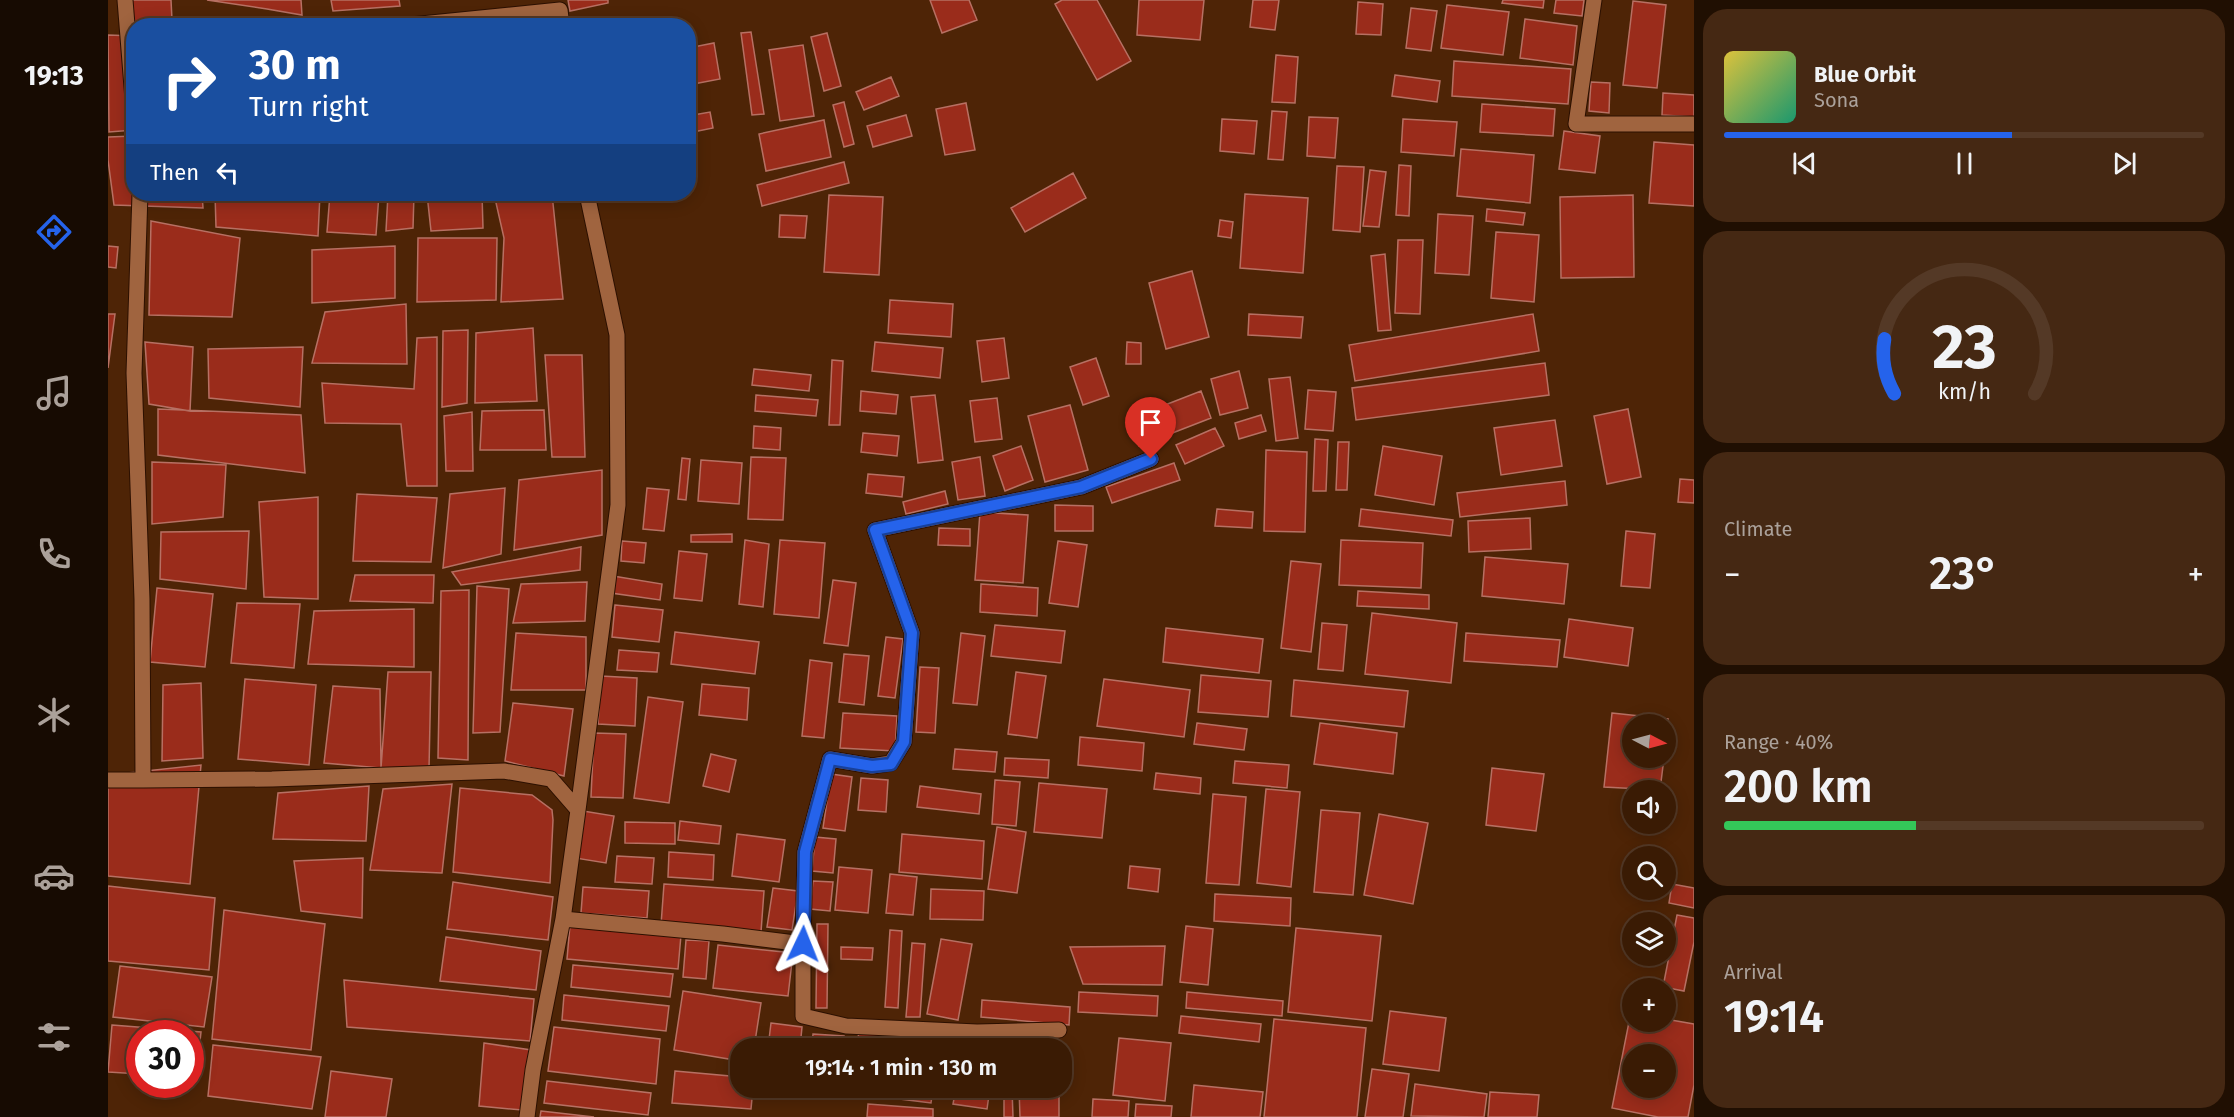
<!DOCTYPE html>
<meta charset="utf-8">
<style>
:root{--surface:#3a1b04;--page:#452813;--text:#f1f3f6;--muted:#aba19a;--line:#543926;--accent:#2563eb}
body{margin:0;font-family:"Fira Sans",sans-serif;background:var(--page);color:var(--text);height:100vh;display:flex;flex-direction:column;font-size:22px;white-space:nowrap}
*{box-sizing:border-box;margin:0}
p{font-size:20px;color:var(--muted)}
.icon{flex:none;width:33px;height:33px;fill:none;stroke:currentColor;stroke-width:2;stroke-linecap:round;stroke-linejoin:round}
.map{position:relative;flex:1;overflow:hidden}
.side{display:flex;flex-direction:column;gap:9px;padding:9px;background:#200f02;width:540px}
.side>*{flex:none}
.hud{position:absolute;left:18px;top:18px;width:570px;height:183px;border-radius:24px;box-shadow:0 3px 15px #0003,0 0 0 2px var(--line);background:#1a4fa0;color:#fff;overflow:hidden}
.needle{width:39px;rotate:96deg}
.fabs{position:absolute;left:1514px;top:714px;display:grid;gap:12px}
.fabs a{display:grid;place-items:center;width:54px;height:54px;border-radius:50%;background:var(--surface);box-shadow:0 3px 15px #0003,0 0 0 2px var(--line);font-size:30px}
.speed{position:absolute;left:18px;top:1020px;display:flex;gap:12px;font-size:30px;font-weight:700;text-align:center}
.speed>*{display:grid;place-content:center;width:78px;height:78px;border-radius:50%;background:var(--surface);box-shadow:0 3px 15px #0003,0 0 0 2px var(--line);line-height:1}
.speed .limit{border:9px solid #d22;background:#fff;color:#111}
.pin{position:absolute;display:grid;place-items:center;width:51px;height:51px;color:#fff;margin:-62px -26px;border-radius:50% 50% 50% 0;rotate:-45deg;box-shadow:0 0 6px #0007}
.pin .icon{rotate:45deg}
.me{position:absolute;width:66px;margin:-33px;rotate:2deg;stroke-linejoin:round;filter:drop-shadow(0 0 4px #0008)}
.turn{display:flex;align-items:center;gap:21px;height:126px;padding:0 24px;font-size:27px}
.turn .icon{width:78px;height:78px;stroke-width:2.5}
.turn b{display:block;font-size:42px;line-height:51px}
.then{display:flex;align-items:center;height:57px;padding:0 24px;background:#0003;gap:12px;font-size:22px}
.big{font-size:45px;font-weight:600;line-height:1.1}
.side .tile{flex:1;display:flex;flex-direction:column;justify-content:center;gap:9px;min-width:0;padding:0 21px;border-radius:24px;background:var(--page)}
.side .dial{align-items:center;gap:0}
.dial svg{height:156px;overflow:visible;fill:none;stroke:var(--line);stroke-width:7;stroke-linecap:round;text-anchor:middle}
.dial text{fill:var(--text);stroke:none}
.song{display:flex;align-items:center;gap:18px}
.cover{width:72px;height:72px;border-radius:9px;background:linear-gradient(135deg,hsl(50 70% 55%),hsl(160 70% 35%))}
.played{height:6px;border-radius:3px;background:linear-gradient(90deg,var(--accent) 60%,var(--line) 60%)}
.keys{display:flex;justify-content:space-around;direction:ltr}
.heat{display:flex;justify-content:space-between;align-items:center;font-size:33px;direction:ltr}
.charge{height:9px;border-radius:4px;background:linear-gradient(90deg,#34c759 40%,var(--line) 0)}
.trip{position:absolute;left:622px;top:1038px;width:342px;height:60px;border-radius:24px;background:var(--surface);box-shadow:0 3px 15px #0003,0 0 0 2px var(--line);font-weight:600;line-height:60px;text-align:center}
main{display:flex;flex:1;min-height:0}
.tab-bar{display:flex;flex-direction:column;width:108px;justify-content:space-around;align-items:center;background:#170b02;color:var(--muted)}
.tab-bar .icon{width:42px;height:42px}
.tab-bar .active{color:var(--accent)}
.tab-bar b{font-size:27px;color:var(--text)}
.map>svg:first-child{display:block}
.building{fill:#9a2c1b;stroke:#b77063;stroke-width:1.5;fill-rule:evenodd}
.lines{fill:none;stroke-linecap:round;stroke-linejoin:round}
.minor-casing{stroke:#2c1000;stroke-width:17}
.minor{stroke:#a0643f;stroke-width:15}
.route-casing{stroke:#184099;stroke-width:15}
.route{stroke:#2563eb;stroke-width:10}
</style>
<main>
<nav class="tab-bar">
<b>19:13</b>
<svg class="icon active" aria-label="directions" viewBox="0 0 24 24"><path d="M12 3l9 9-9 9-9-9zM9 14v-3h6M13 9l2 2-2 2"/></svg>
<svg class="icon" aria-label="music" viewBox="0 0 24 24"><path d="M9 18V5l10-2v13"/><circle cx="6" cy="18" r="3"/><circle cx="16" cy="16" r="3"/></svg>
<svg class="icon" aria-label="phone" viewBox="0 0 24 24"><path d="M5 4h4l2 5-3 2q2 4 5 5l2-3 5 2v4C11 20 4 13 5 4z"/></svg>
<svg class="icon" aria-label="climate" viewBox="0 0 24 24"><path d="M12 3v18M4 7l16 10M4 17L20 7"/></svg>
<svg class="icon" aria-label="car" viewBox="0 0 24 24"><path d="M5 17H2v-5l4-1 3-4h7l3 4 3 1v5h-3M9 17h6M6 11h13"/><circle cx="7" cy="17" r="2"/><circle cx="17" cy="17" r="2"/></svg>
<svg class="icon" aria-label="filters" viewBox="0 0 24 24"><path d="M4 7h16M4 17h16"/><circle cx="9" cy="7" r="2"/><circle cx="15" cy="17" r="2"/></svg>
</nav>
<div class="map">
<svg width="1586" height="1117" viewBox="0 0 1586 1117">
<rect width="100%" height="100%" fill="#4e2406"/>
<!-- building -->
<path class="building" d="M23 0H63L64 20 24 22Z
M99 0H193L194 15 159 9Z
M223 0H291L292 6 225 11Z
M460 0H500V3L462 11Z
M822 0H861L869 20 834 33Z
M954 0H989L1023 61 989 80 947 4Z
M1031 0H1096L1092 40 1029 35Z
M1145 0H1171L1167 30 1142 27Z
M1395 0H1436L1435 8 1394 3Z
M1448 0H1476L1474 16 1446 13Z
M1525 1 1558 5 1549 88 1515 85Z
M1250 2 1275 4 1273 35 1248 34Z
M1339 5 1401 12 1395 55 1333 48Z
M1303 8 1329 11 1323 51 1298 48Z
M1417 19 1469 26 1465 65 1412 58Z
M643 32 656 114 644 115 633 33Z
M719 33 733 86 716 91 703 37Z
M0 35 26 36V130L1 132Z
M606 43 612 79 580 85V48Z
M695 45 706 116 672 121 661 50Z
M1168 55 1190 57 1187 103 1164 102Z
M1346 61 1463 69 1460 104 1344 96Z
M1287 75 1332 81 1329 102 1284 96Z
M783 77 791 96 756 110 748 92Z
M1483 82 1502 83 1501 113 1481 111Z
M1555 93 1586 95V117L1554 115Z
M736 102 746 144 736 147 725 105Z
M858 103 867 150 837 155 828 109Z
M1374 104 1447 109 1445 136 1372 132Z
M1164 111 1179 112 1175 160 1160 159Z
M602 112 605 128 580 133V116Z
M798 115 804 136 765 147 759 126Z
M1201 117 1230 118 1227 158 1199 156Z
M1114 119 1149 121 1146 154 1112 151Z
M1295 119 1349 122 1346 156 1293 152Z
M716 120 723 157 658 171 651 134Z
M1456 131 1492 136 1487 173 1451 169Z
M26 136V194H94L95 208 6 205 0 160V137Z
M1546 142 1586 145V206L1541 203Z
M1353 149 1426 155 1422 203 1349 196Z
M736 162 741 183 654 206 649 185Z
M1291 165 1303 166 1301 216 1288 215Z
M1229 166 1256 167 1252 232 1225 230Z
M1262 170 1278 172 1271 227 1255 226Z
M965 173 978 198 917 232 903 208Z
M107 194H212L210 236 108 227Z
M222 194H271L268 235 219 232Z
M280 194H306L305 228 278 231Z
M319 194H374L375 228 323 231Z
M386 194H444L455 299 393 302 396 238Z
M1137 194 1200 198 1195 273 1132 268Z
M721 195 775 197 771 275 716 272Z
M1525 195 1526 277 1453 278 1452 197Z
M1379 209 1417 213 1415 225 1378 221Z
M1330 214 1365 216 1361 275 1327 273Z
M672 215 699 216 697 238 671 237Z
M1112 220 1125 222 1123 238 1110 236Z
M43 221 132 238 124 317 41 315Z
M1388 232 1431 235 1426 302 1383 298Z
M310 238H389L388 300 309 302Z
M1290 240H1315L1312 314 1287 313Z
M0 246 10 247 8 268 0 267Z
M287 246V298L204 303V250Z
M1277 254 1283 330 1270 331 1263 256Z
M1084 271 1101 337 1058 349 1041 283Z
M782 300 845 304 843 337 780 333Z
M298 304 299 364 204 363 217 312Z
M0 314H7L0 368Z
M1141 314 1195 317 1193 338 1140 335Z
M1425 314 1431 351 1247 381 1241 345Z
M425 328 429 401 367 403 368 333Z
M360 330 359 403 334 407 335 331Z
M329 337V486H299L293 424 217 423 214 383 306 389 309 338Z
M896 338 901 378 874 382 869 341Z
M37 342 85 347 82 411 41 404Z
M767 342 835 348 832 378 764 371Z
M1019 342 1033 343V364H1018Z
M195 347 192 407 101 398 100 349Z
M437 355H474L477 457H444Z
M988 358 1001 396 975 405 962 367Z
M724 360 735 361 732 425H721Z
M1437 363 1441 395 1248 420 1244 388Z
M646 369 703 375 701 391 644 385Z
M1131 371 1140 408 1112 415 1103 379Z
M1182 377 1190 438 1168 441 1161 379Z
M1200 390 1228 392 1225 431 1197 429Z
M753 391 790 395 788 414 752 411Z
M1093 391 1103 418 1031 446 1021 419Z
M648 395 710 400 708 416 647 411Z
M827 395 835 460 810 463 803 397Z
M889 398 894 439 867 442 862 401Z
M962 405 980 470 937 482 920 416Z
M50 409 193 415 197 473 50 455Z
M1520 409 1533 477 1499 484 1486 416Z
M436 410 438 450H372L374 411Z
M364 412 365 471H338L336 416Z
M1153 415 1158 431 1131 439 1127 423Z
M1447 420 1454 466 1393 475 1386 428Z
M646 426 673 428 672 450 645 448Z
M1107 428 1116 446 1077 464 1068 445Z
M755 433 791 436 789 456 753 452Z
M1207 439 1220 440 1218 491H1205Z
M1230 442H1241L1239 490H1228Z
M913 446 925 480 897 491 885 456Z
M1275 446 1334 456 1326 505 1267 495Z
M1158 450 1199 452 1197 532 1156 531Z
M643 457 678 458 675 520 640 519Z
M872 457 877 496 850 500 844 462Z
M574 458 582 459 578 500 570 499Z
M593 460 634 463 631 504 590 501Z
M44 462 118 465 115 517 44 524Z
M1066 463 1072 480 1004 503 998 487Z
M494 470V535L406 550 411 480Z
M760 474 796 477 794 497 758 493Z
M1572 479 1586 480V503L1570 502Z
M1457 481 1459 505 1352 517 1349 493Z
M397 488 393 554 335 568 342 494Z
M539 488 561 490 556 531 535 529Z
M837 491 840 504 798 514 795 502Z
M249 494 329 498 323 562 245 561Z
M210 497V599L156 597 151 502Z
M947 505 985 506V531H947Z
M1109 509 1145 512 1144 528 1107 526Z
M1253 509 1345 520 1343 536 1251 526Z
M872 512 920 515 915 583 867 580Z
M1422 518 1423 549 1361 552 1360 521Z
M831 528 862 529V546L830 545Z
M141 531 138 589 52 579 53 532Z
M1518 531 1547 534 1542 588 1513 586Z
M624 534V542H583V535Z
M637 540 661 544 655 607 631 604Z
M672 540 717 543 711 618 666 614Z
M1233 540 1315 543 1313 588 1231 585Z
M514 541 538 543 536 563 513 561Z
M950 541 979 545 970 607 941 603Z
M473 547 472 570 353 585 344 572Z
M571 551 599 554 594 601 566 598Z
M1377 557 1460 564 1456 604 1374 596Z
M1183 561 1213 564 1203 652 1173 648Z
M247 575H326L325 603 242 601Z
M505 576 554 584 552 600 503 593Z
M725 580 748 583 740 646 716 643Z
M479 582 477 621 405 623 413 584Z
M873 584 930 588 929 616 872 612Z
M369 586 401 589 392 732 365 733Z
M49 588 105 594 97 667 42 662Z
M361 590 360 760 330 758 333 591Z
M1250 591 1321 595V609L1249 606Z
M129 603 192 604 186 668 123 663Z
M507 605 555 610 551 642 504 637Z
M306 609V667L200 664 206 611Z
M1264 613 1349 623 1343 683 1257 674Z
M1461 619 1525 628 1520 666 1456 657Z
M1214 623 1239 625 1235 671 1210 669Z
M887 625 957 631 953 663 883 656Z
M1058 628 1155 639 1151 673 1055 662Z
M567 632 651 642 647 674 563 664Z
M408 633 478 637V690H403Z
M853 633 877 636 869 705 845 703Z
M1358 633 1452 640 1449 667 1356 661Z
M778 637 795 639 787 698 770 696Z
M511 650 551 653 549 672 509 670Z
M736 654 761 656 756 705 731 702Z
M702 660 724 663 716 738 694 736Z
M812 667 831 668 827 733 808 732Z
M280 672H323L321 769 273 768Z
M908 672 938 676 929 738 900 734Z
M1093 675 1163 681 1160 717 1090 712Z
M493 676 529 678 527 726 490 724Z
M137 679 208 685 201 765 130 759Z
M996 679 1082 690 1076 737 989 726Z
M1186 680 1300 691 1296 727 1183 716Z
M93 683 95 758 54 761 55 685Z
M594 684 641 688 639 720 591 715Z
M225 686 272 689 273 768 216 763Z
M540 697 575 702 561 803 526 798Z
M405 703 465 709 456 776 397 761Z
M735 713 789 716 787 751 732 748Z
M1504 713 1560 719 1557 747V724H1524V758H1556L1552 790 1496 787Z
M1089 723 1139 729 1136 750 1086 744Z
M1212 723 1289 733 1285 774 1206 764Z
M486 733 518 734 515 798 483 797Z
M972 737 1036 743 1034 771 970 765Z
M847 749 889 752 887 772 845 769Z
M603 754 628 760 621 792 595 786Z
M897 758 941 760 940 778 896 775Z
M1127 761 1181 765 1179 788 1125 783Z
M93 765 82 884 0 876V775Z
M1384 768 1436 774 1428 831 1378 825Z
M1048 773 1093 778 1092 794 1046 789Z
M723 774 744 777 737 831 715 828Z
M753 778 780 780 778 812 750 810Z
M887 780 912 782 908 826 884 824Z
M931 783 999 789 994 838 926 832Z
M344 784 334 873 262 870 275 789Z
M261 786 258 841 165 839 170 793Z
M812 786 873 794 871 814 809 807Z
M352 788 424 795 444 810 445 820 442 883 345 872Z
M1158 789 1192 792 1183 887 1149 883Z
M1105 794 1138 797 1131 885 1098 883Z
M1213 810 1252 813 1245 895 1206 892Z
M475 811 506 816 498 863 467 858Z
M1271 814 1320 823 1305 904 1256 895Z
M572 821 613 826 611 844 570 840Z
M517 822 567 823V844L517 843Z
M889 827 918 832 909 893 880 889Z
M629 834 677 840 671 882 624 876Z
M794 834 876 841 874 879 791 872Z
M707 837 728 839 725 873 704 871Z
M561 852 606 855 605 880 560 877Z
M509 856 546 858 544 884 507 882Z
M255 858 254 918 193 911 186 861Z
M1022 866 1052 869 1050 892 1020 888Z
M731 867 764 870 760 913 727 910Z
M782 874 809 877 805 915 778 913Z
M705 881 725 882 722 911 702 909Z
M345 882 445 897 440 940 339 929Z
M556 884 656 891 653 932 553 925Z
M1564 884 1586 888V908L1561 903Z
M0 886 107 898 101 970 0 961Z
M475 887 541 891 539 918 473 913Z
M665 888 690 891 684 930 659 927Z
M823 889 876 891 875 920 822 919Z
M1107 894 1183 898 1182 926 1106 921Z
M116 910 217 924 203 1050 104 1039Z
M1569 915 1586 918V942L1576 991 1555 987Z
M709 924H720L719 1008H708Z
M462 925 573 935 570 969 459 959Z
M1078 926 1105 929 1100 985 1072 982Z
M1188 928 1273 936 1264 1021 1180 1012Z
M782 930 794 931 790 1008 777 1007Z
M338 937 433 951 428 990 332 981Z
M833 939 864 944 850 1020 819 1014Z
M578 940 601 941 598 979 575 977Z
M804 943 817 944 812 1017H798Z
M610 945 685 953 680 996 605 988Z
M1057 946 1054 985 975 984 962 947Z
M733 947 765 948 764 960 733 959Z
M465 965 565 974 562 997 463 987Z
M12 966 104 977 96 1027 5 1017Z
M236 980 426 999 422 1041 239 1027Z
M575 991 653 1003 646 1048H633V1061L566 1050Z
M971 992 1050 996 1049 1016 970 1012Z
M1079 992 1175 1001 1174 1016 1078 1008Z
M456 995 561 1006 558 1031 454 1020Z
M874 1000 962 1007 961 1025 873 1017Z
M1282 1011 1338 1018 1331 1071 1275 1064Z
M1523 1012 1524 1022H1557V1019L1586 1024V1085L1580 1117H1550L1504 1108ZM1524 1054H1557V1088H1524Z
M1073 1016 1153 1024 1151 1042 1071 1033Z
M1166 1019 1258 1028 1249 1117H1156Z
M663 1023 694 1027 692 1048H660Z
M4 1025 93 1032 88 1078 82 1077V1034H32V1074L0 1072Z
M446 1027 552 1039 548 1084 440 1071Z
M751 1030 793 1036 791 1048H749Z
M705 1034 736 1036 735 1048H704Z
M1011 1038 1063 1043 1057 1101 1005 1095Z
M801 1040 831 1044V1048H799Z
M911 1040H950V1048H911Z
M854 1041 888 1046V1048H853Z
M376 1043 423 1050 414 1110 371 1106Z
M105 1045 213 1057 204 1109 100 1096Z
M1264 1069 1301 1074 1295 1117H1257Z
M223 1071 284 1079 278 1117H217Z
M567 1071 633 1077V1088H645L643 1109 564 1103Z
M439 1081 543 1093 540 1115 436 1103Z
M1307 1084 1379 1094 1376 1117 1303 1116Z
M1086 1085 1155 1092 1152 1117H1083Z
M794 1088H825L823 1103 792 1099Z
M848 1088H882L879 1109 845 1104Z
M896 1088H904L905 1117H896Z
M911 1088H951V1117H912Z
M1382 1092 1431 1095 1429 1117H1380Z
M985 1099 1021 1101 1020 1117H984Z
M760 1104 825 1109V1117H759Z
M1028 1104 1064 1106 1063 1117H1027Z
M433 1111 486 1117H432Z"/>
<g class="lines">
<defs>
<path id="minor" d="M17 0 26 112
M1486 0 1468 124H1586
M293 26 452 10 454 26
M32 194 26 373 34 599 35 780 164 779 396 771 443 779 470 810 455 919 425 1070 419 1117
M0 780H35
M470 810 510 505 509 335 479 194
M455 919 615 934 695 944 697 852 722 759 764 766 783 763 796 742 804 633 767 530 973 487 1043 459
M695 944V1016L738 1026 869 1032 951 1030"/>
</defs>
<!-- minor casing -->
<use href="#minor" class="minor-casing"/>
<!-- minor -->
<use href="#minor" class="minor"/>
</g>
<g class="lines">
<defs>
<path id="route" d="M695 944 697 852 722 759 764 766 783 764 796 742 804 633 767 530 973 487 1043 459"/>
</defs>
<!-- route casing -->
<use href="#route" class="route-casing"/>
<!-- route -->
<use href="#route" class="route"/>
</g>
</svg>
<div class="fabs">
<a><svg class="needle" viewBox="-14 -14 28 28"><path d="M0-13l5 13h-10z" fill="#e53935"/><path d="M0 13l5-13h-10z" fill="#aba19a"/></svg></a>
<a><svg class="icon" aria-label="sound" viewBox="0 0 24 24"><path d="M4 9h4l5-4v14l-5-4H4zM17 9q2 3 0 6"/></svg></a>
<a><svg class="icon" aria-label="search" viewBox="0 0 24 24"><circle cx="10" cy="10" r="6"/><path d="M15 15l6 6"/></svg></a>
<a><svg class="icon" aria-label="layers" viewBox="0 0 24 24"><path d="M12 4l9 5-9 5-9-5zM3 14l9 5 9-5"/></svg></a>
<a>+</a>
<a>−</a>
</div>
<div class="speed"><div class="limit">30</div></div>
<div class="pin" style="left:1043px;top:459px;background:#d93025"><svg class="icon" aria-label="arrive" viewBox="0 0 24 24"><path d="M6 21V4h12l-3 4 3 4H6"/></svg></div>
<svg class="me" style="left:695px;top:944px" viewBox="-20 -20 40 40"><path d="M0-17L14 15 0 8-14 15z" fill="#2563eb" stroke="#fff" stroke-width="4"/></svg>
<div class="trip">19:14 · 1 min · 130 m</div>
<div class="hud">
<div class="turn"><svg class="icon" aria-label="right" viewBox="0 0 24 24"><path d="M7 20v-9h11M14 6l5 5-5 5"/></svg><div><b>30 m</b>Turn right</div></div>
<div class="then">Then<svg class="icon" aria-label="left" viewBox="0 0 24 24"><path d="M17 20v-9H6M10 6l-5 5 5 5"/></svg></div>
</div>
</div>
<section class="side">
<div class="tile">
<div class="song"><i class="cover"></i><div><b>Blue Orbit</b><p>Sona</p></div></div>
<div class="played"></div>
<div class="keys"><svg class="icon" aria-label="previous" viewBox="0 0 24 24"><path d="M18 5L8 12l10 7zM5 5v14"/></svg><svg class="icon" aria-label="pause" viewBox="0 0 24 24"><path d="M8 5v14M16 5v14"/></svg><svg class="icon" aria-label="next" viewBox="0 0 24 24"><path d="M6 5l10 7-10 7zM19 5v14"/></svg></div>
</div>
<div class="tile dial"><svg viewBox="0 0 100 80">
<path d="M14 69A42 42 0 1 1 86 69"/>
<path d="M14 69A42 42 0 0 1 9 41" stroke="#2563eb"/>
<text x="50" y="56" font-size="32" font-weight="700">23</text>
<text x="50" y="72" font-size="11">km/h</text>
</svg></div>
<div class="tile"><p>Climate</p>
<div class="heat"><a>−</a><b class="big">23°</b><a>+</a></div>
</div>
<div class="tile"><p>Range · 40%</p><b class="big">200 km</b><div class="charge"></div></div>
<div class="tile"><p>Arrival</p><b class="big">19:14</b></div>
</section>
</main>
